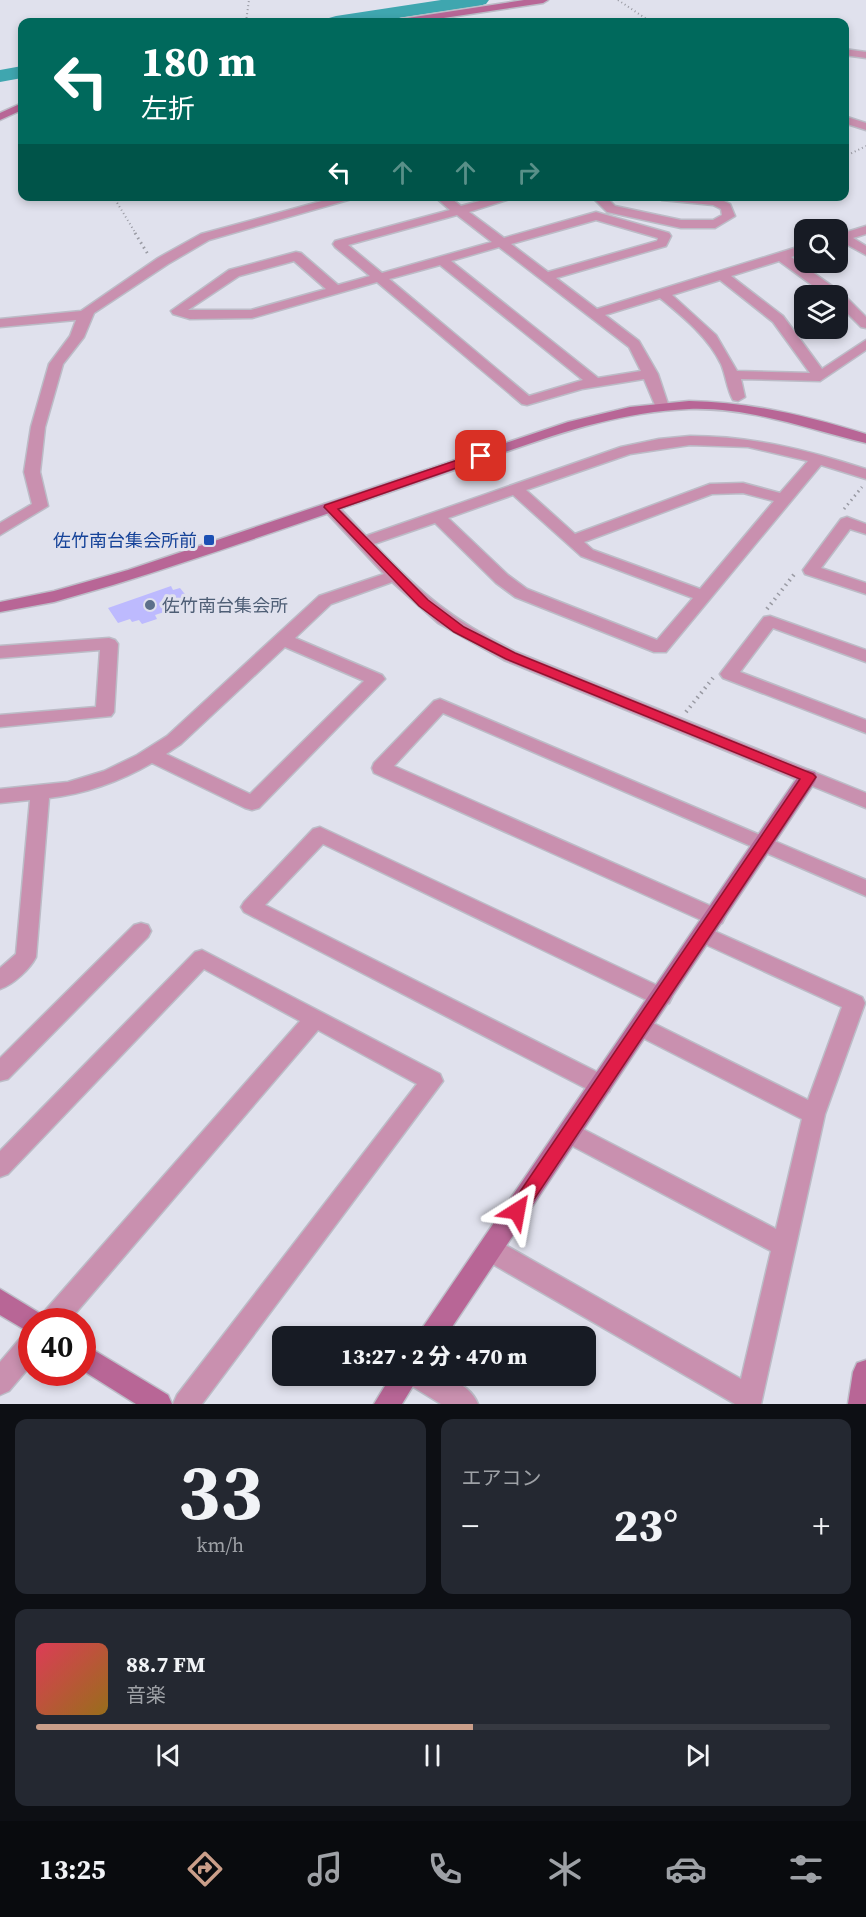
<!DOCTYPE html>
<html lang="ja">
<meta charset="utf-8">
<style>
:root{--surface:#171b24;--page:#242831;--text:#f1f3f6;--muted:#9ea1a6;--line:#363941;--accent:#ca9e89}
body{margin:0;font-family:"Source Serif 4","Noto Sans JP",serif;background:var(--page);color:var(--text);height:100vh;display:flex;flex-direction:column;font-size:22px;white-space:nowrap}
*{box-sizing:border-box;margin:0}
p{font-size:20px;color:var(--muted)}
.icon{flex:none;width:33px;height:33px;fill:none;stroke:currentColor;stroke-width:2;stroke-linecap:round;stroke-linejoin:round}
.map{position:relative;height:1404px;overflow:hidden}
.panel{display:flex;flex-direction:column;gap:15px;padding:15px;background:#0d0f14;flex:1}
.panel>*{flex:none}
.guide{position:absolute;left:18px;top:18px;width:831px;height:183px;border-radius:12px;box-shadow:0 3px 9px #0003;background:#00695c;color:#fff;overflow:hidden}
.tools{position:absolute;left:794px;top:219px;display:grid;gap:12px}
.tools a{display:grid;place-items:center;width:54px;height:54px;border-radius:12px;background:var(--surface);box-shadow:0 3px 9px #0003;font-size:30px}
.speed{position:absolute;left:18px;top:1308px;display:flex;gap:12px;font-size:30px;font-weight:700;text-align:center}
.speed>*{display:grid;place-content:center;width:78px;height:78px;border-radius:50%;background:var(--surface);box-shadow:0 3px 9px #0003;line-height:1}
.speed .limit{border:9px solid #d22;background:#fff;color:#111}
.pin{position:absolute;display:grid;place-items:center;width:51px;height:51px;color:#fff;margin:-26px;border-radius:12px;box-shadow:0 3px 9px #0006}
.me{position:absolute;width:66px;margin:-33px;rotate:34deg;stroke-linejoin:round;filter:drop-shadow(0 0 4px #0008)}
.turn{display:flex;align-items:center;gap:21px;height:126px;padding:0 24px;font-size:27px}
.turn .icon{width:78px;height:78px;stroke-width:2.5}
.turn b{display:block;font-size:42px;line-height:51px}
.lanes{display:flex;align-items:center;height:57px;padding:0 24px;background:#0003;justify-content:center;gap:30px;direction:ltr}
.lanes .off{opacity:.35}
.big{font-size:45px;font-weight:800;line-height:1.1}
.panel .card{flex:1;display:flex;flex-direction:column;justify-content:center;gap:9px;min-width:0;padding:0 21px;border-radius:12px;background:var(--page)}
.panel .dial{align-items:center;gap:0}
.dial b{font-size:78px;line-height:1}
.song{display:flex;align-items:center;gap:18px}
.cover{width:72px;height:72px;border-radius:9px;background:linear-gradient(135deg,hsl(350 70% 55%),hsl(40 70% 35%))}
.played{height:6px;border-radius:3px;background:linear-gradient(90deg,var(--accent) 55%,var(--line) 55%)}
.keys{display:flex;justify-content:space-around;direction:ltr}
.heat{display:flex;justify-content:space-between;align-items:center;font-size:33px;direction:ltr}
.panel .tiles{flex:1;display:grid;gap:15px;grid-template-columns:1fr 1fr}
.card:last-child{grid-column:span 2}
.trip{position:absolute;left:272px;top:1326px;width:324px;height:60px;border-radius:12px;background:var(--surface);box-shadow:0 3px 9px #0003;font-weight:800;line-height:60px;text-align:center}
.menu{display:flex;height:96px;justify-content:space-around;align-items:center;background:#090b0e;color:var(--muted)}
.menu .icon{width:42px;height:42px}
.menu .selected{color:var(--accent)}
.menu b{font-size:27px;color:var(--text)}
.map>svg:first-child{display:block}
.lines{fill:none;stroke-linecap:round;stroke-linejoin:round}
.river{fill:#3fa6af;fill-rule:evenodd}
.building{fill:#bdbafe}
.street-casing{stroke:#bcbcc7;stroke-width:3}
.secondary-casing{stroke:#bcbcc7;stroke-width:3}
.path-far2{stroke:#999aa3;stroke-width:2;stroke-dasharray:1 3;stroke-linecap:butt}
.path-far1{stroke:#999aa3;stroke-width:3;stroke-dasharray:1.5 4;stroke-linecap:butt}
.path{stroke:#999aa3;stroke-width:4;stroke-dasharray:1.5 4.5;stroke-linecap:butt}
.street{fill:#c990af;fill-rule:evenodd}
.secondary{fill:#b86696;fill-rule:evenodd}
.route{fill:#e11d48;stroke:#92132f;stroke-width:1.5}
.transit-dot{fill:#1a4fb4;stroke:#e0e1ed;stroke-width:2}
.service-dot{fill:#5c6f8a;stroke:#e0e1ed;stroke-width:2}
.labels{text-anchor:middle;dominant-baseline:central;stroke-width:6;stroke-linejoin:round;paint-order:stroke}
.transit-label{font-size:18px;fill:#164399;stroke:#e0e1ed;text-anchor:end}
.service-label{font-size:18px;fill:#4e5e75;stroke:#e0e1ed;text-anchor:start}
</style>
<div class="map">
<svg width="866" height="1404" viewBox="0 0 866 1404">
<rect width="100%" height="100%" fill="#e0e1ed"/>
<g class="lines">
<!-- river -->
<path class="river" d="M441 0H489L486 4 479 6 372 22H326L329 18 336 16Z
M22 66V78L0 82V70Z"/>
</g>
<!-- building -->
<path class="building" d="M171 586 173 590 180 588 192 603 155 615 157 619 142 624 139 620 132 622 130 619 118 623 108 608Z"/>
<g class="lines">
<defs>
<path id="street" d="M844 49 866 52V58L844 55Z
M844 116 866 123V130L844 123Z
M340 196H362L209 240 168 264 94 313 84 337 63 364 45 427 40 472 48 506 0 535V523L32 504 24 472 31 427 49 364 70 336 76 320 0 327V319L81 311 158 258 201 234Z
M434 196H448L461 206 498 196H519L469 212 504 238 596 212 669 233 671 236 666 246 556 278 597 309 804 245V253L791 257 842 293 866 317V328L861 327 837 303V296H827L779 261 731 276 783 316 822 369 866 340V350L820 381 741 379 745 397 738 401 733 400C727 389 726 376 721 364 708 337 683 317 660 298L605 315 639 341 658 374 669 407 667 410H657L644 379 582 389 527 405 522 404 377 282 252 318 190 319 173 314 171 311 229 270 296 252 301 253 338 285 370 276 335 247 333 244 335 241 450 210ZM457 215 492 242 382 273 348 245ZM596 220 658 238 657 241 548 272 511 244ZM499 247 629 347 641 371 598 378 451 261ZM294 261 326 289 251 310H188L239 276ZM440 265 583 380 529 396 389 279ZM720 280 773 322 810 373 737 371 716 335 672 295Z
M591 196H605L615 206 681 220H713L722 215 721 209 713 205 662 200 656 196H699L720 199 730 204 735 216 715 228H681L607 212Z
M866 226V234L853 238 866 246V255L842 242 837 243V235Z
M690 436C752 436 808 450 866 469V479L821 465 666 652H654L515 597 496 583 435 523 374 544C421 594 454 621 516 652L866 793V808L504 660 438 623 392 582 331 604 295 638 382 675 385 679 259 808 252 810 245 808 152 763C121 781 85 794 49 798L36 957C30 969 13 985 0 989V968L16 954 30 800 0 803V789L68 782 104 771 137 755 167 736 319 596 384 574 324 510 322 507 324 504H336L366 536 621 447 659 439ZM690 445 748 447 808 461 780 493 743 483 710 484 575 534 526 490 630 454ZM743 493 774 501 700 589 593 550 584 542 712 494ZM513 495 581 556 693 598 657 640 527 589 508 575 448 518ZM285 647 364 681 250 794 166 754 181 744Z
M847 517 866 524V534L850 529 821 568 866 583V594L805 574 803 570 841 519Z
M770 616 866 650V662L773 628 740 672 866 720V733L723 678 720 674 723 670 764 617Z
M109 638 115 640 118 644 114 712 111 716 0 727V715L96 707 100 650 0 658V646Z
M440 699 866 880V896L443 713 394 766 722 911 725 917 722 923 715 925 708 923 374 773 372 768 374 763 434 701Z
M320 827 669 991 672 997 669 1003 661 1006 653 1003 323 844 265 905 609 1078 612 1085 609 1092 601 1094 593 1092 244 912 241 907 244 902 313 829Z
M141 923 148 925 151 931 148 937 8 1079 0 1081V1058L134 925Z
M703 926 862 997 865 1003 825 1114 761 1404H735L482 1258 479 1250 482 1242 491 1239 500 1242 741 1379 771 1251 561 1140 557 1133 561 1126 569 1123 577 1126 776 1229 802 1119 633 1033 630 1027 633 1021 641 1018 649 1021 808 1100 842 1007 696 940 693 934 696 928Z
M202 950 440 1074 443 1081 202 1404H173L177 1395 417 1084 318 1030 68 1322H39L42 1314 300 1021 204 969 8 1174 0 1177V1151L195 952Z
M32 1332V1364L9 1391 0 1395V1362L23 1335Z
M406 1376C431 1373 467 1377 478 1404H441L410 1385Z"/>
<path id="secondary" d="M524 0H548L543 3 417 22H396L401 19Z
M22 103V110L0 120V113Z
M689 401C750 402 808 416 866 434V443C807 429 751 407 689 409 608 412 532 443 457 469 342 508 229 549 113 585L54 602 0 612V602L54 591 128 570 568 422 630 407Z
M808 770 815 772 817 777 815 782 446 1336H420L423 1327 801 772Z
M0 1289 41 1314 44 1322H32V1334L0 1315Z
M82 1343 168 1395 172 1404H136L82 1370Z
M866 1360V1404H848L853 1372 857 1363Z
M391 1376H419L402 1404H374Z"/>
</defs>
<!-- street casing -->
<use href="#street" class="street-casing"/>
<!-- secondary casing -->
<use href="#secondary" class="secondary-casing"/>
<!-- path-far2 -->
<path class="path-far2" d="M618 0 651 22
M246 22 249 0
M844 157 866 146
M113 196 136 234"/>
<!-- path-far1 -->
<path class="path-far1" d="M135 233 149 256
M844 509 862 487"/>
<!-- path -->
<path class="path" d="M767 609 796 572
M686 712 713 678"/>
<!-- street -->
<use href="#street" class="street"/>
<!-- secondary -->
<use href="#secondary" class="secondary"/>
</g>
<!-- route -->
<path class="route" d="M481 452 485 453V458L338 509 428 600 464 627 515 653 813 774 816 777 523 1216 517 1219 511 1216 508 1211 511 1205 800 779 506 659 454 632 419 606 324 507 325 505Z"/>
<!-- markers -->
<rect class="transit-dot" x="203" y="534" width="12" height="12" rx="3"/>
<circle class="service-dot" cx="150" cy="605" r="6"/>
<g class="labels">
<!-- transit labels -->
<g class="transit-label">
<text x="197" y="540">佐竹南台集会所前</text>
</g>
<!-- service labels -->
<g class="service-label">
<text x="162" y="605">佐竹南台集会所</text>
</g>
</g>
</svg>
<div class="tools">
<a><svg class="icon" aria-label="search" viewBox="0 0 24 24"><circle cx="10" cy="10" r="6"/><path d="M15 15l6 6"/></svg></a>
<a><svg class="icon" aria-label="layers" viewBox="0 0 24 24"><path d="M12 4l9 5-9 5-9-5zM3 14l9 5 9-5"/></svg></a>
</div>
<div class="speed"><div class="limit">40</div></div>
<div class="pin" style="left:481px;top:456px;background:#d93025"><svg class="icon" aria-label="arrive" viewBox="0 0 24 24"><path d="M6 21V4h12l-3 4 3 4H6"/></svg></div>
<svg class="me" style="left:517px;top:1211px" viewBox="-20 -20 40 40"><path d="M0-17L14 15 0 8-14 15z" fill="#e11d48" stroke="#fff" stroke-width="4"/></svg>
<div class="trip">13:27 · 2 分 · 470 m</div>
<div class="guide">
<div class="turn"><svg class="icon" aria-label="left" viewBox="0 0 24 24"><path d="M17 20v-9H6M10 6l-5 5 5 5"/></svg><div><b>180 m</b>左折</div></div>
<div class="lanes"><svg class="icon" aria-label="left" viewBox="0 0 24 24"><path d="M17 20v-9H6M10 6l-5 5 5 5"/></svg><svg class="icon off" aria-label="ahead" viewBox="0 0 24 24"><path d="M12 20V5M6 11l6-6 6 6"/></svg><svg class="icon off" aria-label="ahead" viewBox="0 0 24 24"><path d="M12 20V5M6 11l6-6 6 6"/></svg><svg class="icon off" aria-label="right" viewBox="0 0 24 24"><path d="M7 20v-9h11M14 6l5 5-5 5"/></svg></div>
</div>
</div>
<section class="panel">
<div class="tiles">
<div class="card dial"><b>33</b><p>km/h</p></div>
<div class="card"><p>エアコン</p>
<div class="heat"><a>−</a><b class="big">23°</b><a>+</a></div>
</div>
<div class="card">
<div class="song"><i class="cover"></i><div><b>88.7 FM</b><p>音楽</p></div></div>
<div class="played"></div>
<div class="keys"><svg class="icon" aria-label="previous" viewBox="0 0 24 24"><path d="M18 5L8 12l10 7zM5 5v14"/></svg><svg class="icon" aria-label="pause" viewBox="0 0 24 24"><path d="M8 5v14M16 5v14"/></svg><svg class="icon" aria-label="next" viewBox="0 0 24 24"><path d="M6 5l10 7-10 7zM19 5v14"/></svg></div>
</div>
</div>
</section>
<nav class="menu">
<b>13:25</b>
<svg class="icon selected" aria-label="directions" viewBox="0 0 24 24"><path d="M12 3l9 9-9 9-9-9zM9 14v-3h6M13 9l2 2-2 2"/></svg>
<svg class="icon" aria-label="music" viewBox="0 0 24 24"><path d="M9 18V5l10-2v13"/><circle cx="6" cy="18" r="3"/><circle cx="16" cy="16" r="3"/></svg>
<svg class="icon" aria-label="phone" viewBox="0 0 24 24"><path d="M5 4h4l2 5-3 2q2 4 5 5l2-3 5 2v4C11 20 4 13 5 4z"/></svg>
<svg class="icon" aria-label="climate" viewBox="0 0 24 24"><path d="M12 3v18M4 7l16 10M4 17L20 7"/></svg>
<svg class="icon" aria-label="car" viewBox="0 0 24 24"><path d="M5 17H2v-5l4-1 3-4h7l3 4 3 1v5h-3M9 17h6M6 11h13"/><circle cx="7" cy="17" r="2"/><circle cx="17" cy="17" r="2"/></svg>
<svg class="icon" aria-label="filters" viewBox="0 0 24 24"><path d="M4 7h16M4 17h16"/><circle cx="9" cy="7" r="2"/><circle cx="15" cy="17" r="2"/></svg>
</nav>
